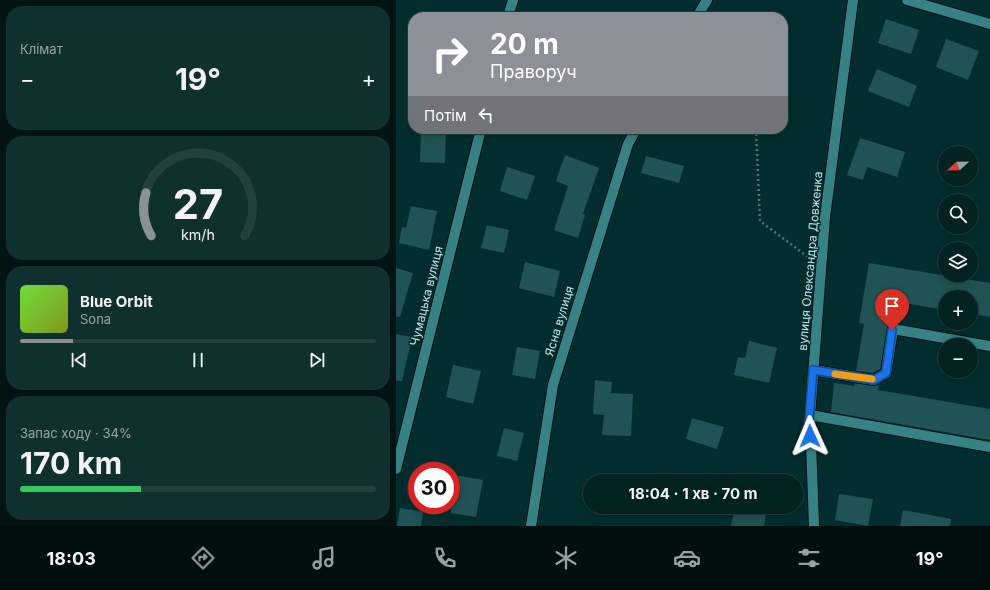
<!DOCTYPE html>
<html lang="uk">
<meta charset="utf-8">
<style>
:root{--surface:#022222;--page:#102f2f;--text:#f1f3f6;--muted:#96a4a5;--line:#233f40;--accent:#8c9099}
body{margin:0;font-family:Inter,sans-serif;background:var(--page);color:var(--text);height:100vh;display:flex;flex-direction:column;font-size:15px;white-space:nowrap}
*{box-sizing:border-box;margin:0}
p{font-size:13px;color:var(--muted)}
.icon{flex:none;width:22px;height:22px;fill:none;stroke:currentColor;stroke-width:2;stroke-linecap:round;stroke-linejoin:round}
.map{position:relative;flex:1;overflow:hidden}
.drawer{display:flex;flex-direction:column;gap:6px;padding:6px;background:#011313;width:396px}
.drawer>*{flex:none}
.banner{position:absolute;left:12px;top:12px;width:380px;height:122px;border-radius:16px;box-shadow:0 2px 10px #0003,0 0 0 1px var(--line);background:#8c9099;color:#fff;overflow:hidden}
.needle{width:26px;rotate:248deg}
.buttons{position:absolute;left:542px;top:146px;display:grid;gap:8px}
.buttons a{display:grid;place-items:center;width:40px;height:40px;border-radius:50%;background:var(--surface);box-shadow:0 2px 10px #0003,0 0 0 1px var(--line);font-size:20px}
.speed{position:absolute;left:12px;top:462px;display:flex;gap:8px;font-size:20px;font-weight:700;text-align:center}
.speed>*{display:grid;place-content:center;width:52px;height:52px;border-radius:50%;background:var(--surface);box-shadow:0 2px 10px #0003,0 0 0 1px var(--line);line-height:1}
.speed .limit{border:6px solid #d22;background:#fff;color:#111}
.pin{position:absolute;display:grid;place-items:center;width:34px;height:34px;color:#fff;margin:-41px -17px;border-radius:50% 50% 50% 0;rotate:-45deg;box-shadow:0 0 4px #0007}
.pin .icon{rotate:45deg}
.me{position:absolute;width:44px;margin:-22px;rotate:359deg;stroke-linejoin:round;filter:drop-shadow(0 0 3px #0008)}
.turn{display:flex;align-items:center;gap:14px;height:84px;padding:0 16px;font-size:18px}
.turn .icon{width:52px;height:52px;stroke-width:2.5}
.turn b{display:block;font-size:28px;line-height:34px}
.then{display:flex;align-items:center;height:38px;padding:0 16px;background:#0003;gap:8px;font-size:15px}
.big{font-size:30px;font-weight:700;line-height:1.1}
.drawer .card{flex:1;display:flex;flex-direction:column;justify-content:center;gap:6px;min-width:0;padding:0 14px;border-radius:16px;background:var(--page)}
.drawer .dial{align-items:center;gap:0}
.dial svg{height:104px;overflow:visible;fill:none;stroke:var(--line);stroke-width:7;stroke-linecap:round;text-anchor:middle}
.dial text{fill:var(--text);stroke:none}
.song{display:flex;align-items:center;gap:12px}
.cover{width:48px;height:48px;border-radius:6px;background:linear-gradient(135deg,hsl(100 70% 55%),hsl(70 70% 35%))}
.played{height:4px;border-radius:2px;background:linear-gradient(90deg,var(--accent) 15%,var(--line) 15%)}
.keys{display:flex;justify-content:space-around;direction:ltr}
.heat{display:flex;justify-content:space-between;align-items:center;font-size:22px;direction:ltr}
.charge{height:6px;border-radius:3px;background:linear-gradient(90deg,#34c759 34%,var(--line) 0)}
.trip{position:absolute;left:187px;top:474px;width:220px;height:40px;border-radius:20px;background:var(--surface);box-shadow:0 2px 10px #0003,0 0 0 1px var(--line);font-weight:700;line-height:40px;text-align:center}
.menu{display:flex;height:64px;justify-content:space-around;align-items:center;background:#010e0e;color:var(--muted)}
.menu .icon{width:28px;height:28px}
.menu .on{color:var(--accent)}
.menu b{font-size:18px;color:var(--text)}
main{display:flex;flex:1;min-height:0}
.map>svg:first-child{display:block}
.building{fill:#205355}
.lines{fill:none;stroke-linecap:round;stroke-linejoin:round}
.minor-casing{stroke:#001314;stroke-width:12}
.path{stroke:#4e7677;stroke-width:2.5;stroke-dasharray:2 3;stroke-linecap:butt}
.minor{stroke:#368284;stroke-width:10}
.route-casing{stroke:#114b97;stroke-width:10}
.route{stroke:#1a73e8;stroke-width:7}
.slow{stroke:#f59e0b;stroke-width:7}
.labels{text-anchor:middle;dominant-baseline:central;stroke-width:3;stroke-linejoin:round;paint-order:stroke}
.street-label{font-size:12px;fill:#bfe2e3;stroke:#022d2e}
</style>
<main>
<section class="drawer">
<div class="card"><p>Клімат</p>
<div class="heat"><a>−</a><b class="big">19°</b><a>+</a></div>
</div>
<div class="card dial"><svg viewBox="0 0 100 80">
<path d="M14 69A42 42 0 1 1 86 69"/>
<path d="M14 69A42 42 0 0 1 10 36" stroke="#8c9099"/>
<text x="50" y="56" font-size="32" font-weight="700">27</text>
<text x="50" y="72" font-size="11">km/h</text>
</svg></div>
<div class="card">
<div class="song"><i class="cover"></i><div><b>Blue Orbit</b><p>Sona</p></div></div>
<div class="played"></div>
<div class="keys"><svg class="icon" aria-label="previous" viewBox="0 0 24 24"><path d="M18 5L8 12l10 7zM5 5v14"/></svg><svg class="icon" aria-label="pause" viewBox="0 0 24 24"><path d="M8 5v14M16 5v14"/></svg><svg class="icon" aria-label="next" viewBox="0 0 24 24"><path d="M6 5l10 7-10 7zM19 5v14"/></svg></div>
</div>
<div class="card"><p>Запас ходу · 34%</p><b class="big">170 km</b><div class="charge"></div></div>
</section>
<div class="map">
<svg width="594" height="526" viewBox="0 0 594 526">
<rect width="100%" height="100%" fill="#022d2e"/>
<!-- building -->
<path class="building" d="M490 19 523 30 515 54 482 43Z
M550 39 583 51 572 80 540 67Z
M481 69 521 86 513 107 472 91Z
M25 129H50L49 163 24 162Z
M464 138 509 152 501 177 471 167 467 180 451 175Z
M169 155 203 168 187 214 189 215 182 238 158 230 172 186 160 181Z
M250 156 288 166 283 183 245 173Z
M111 167 139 176 131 200 104 191Z
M15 206 41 211 33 250 3 243 6 227 10 228Z
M91 225 113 230 108 253 85 248Z
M129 262 164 271 158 297 123 288Z
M473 263 594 283V317L575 314V297H549V310L497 301 493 324 491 328 484 369 477 373 460 371 468 324 463 323Z
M0 268 17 273 4 317H0Z
M0 334 16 337 6 381H0Z
M353 341 381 348 373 383 338 375 342 357 349 358Z
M121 347 144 351 139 379 116 375Z
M57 365 85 371 77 404 50 397Z
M199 380 216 382 215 393 237 394 235 436 206 435 208 415 197 414Z
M438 383 458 386V383L477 386 483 385 482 390 594 409V440L435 412Z
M296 418 328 427 321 449 290 439Z
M108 428 128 433 121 461 101 456Z
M59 475 87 480 80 517 55 513V490H56Z
M443 494 477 499 472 526 439 520Z
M339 507H371L368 526H335Z
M4 508 27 512 25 526H1Z
M507 510 555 519 554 526H504Z"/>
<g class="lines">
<defs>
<path id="minor" d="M511 0 594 24
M112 17 117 0
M301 17 311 0
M417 370 478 380 490 373 497 329 594 346
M414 415 594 447
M0 469 85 129
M135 526 157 385 232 144 240 129
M418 526 414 415 429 217 457 0"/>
</defs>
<!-- minor casing -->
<use href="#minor" class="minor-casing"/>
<!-- path -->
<path class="path" d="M360 129 364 221 412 257"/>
<!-- minor -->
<use href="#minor" class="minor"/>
</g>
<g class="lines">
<defs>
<path id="route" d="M414 436 413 420 417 370 478 380 490 373 496 330"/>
</defs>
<!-- route casing -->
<use href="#route" class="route-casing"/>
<!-- route -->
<use href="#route" class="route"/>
<!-- slow -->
<path class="slow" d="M439 374 476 379"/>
</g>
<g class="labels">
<!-- street labels -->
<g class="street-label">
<text transform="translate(414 261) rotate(-85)">вулиця Олександра Довженка</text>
<text transform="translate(30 296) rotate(-76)">Чумацька вулиця</text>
<text transform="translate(163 321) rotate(-73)">Ясна вулиця</text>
</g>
</g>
</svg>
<div class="buttons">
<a><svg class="needle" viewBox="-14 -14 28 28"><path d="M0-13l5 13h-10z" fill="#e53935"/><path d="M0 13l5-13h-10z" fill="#96a4a5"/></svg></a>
<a><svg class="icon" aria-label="search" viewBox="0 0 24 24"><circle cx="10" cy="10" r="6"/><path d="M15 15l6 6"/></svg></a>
<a><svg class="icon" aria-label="layers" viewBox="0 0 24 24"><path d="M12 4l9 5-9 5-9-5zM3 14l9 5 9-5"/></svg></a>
<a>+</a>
<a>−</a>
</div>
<div class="speed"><div class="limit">30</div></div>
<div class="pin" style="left:496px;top:330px;background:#d93025"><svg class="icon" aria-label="arrive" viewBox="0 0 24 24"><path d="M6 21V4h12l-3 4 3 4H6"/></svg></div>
<svg class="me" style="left:414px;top:436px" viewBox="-20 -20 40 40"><path d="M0-17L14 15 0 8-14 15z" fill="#1a73e8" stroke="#fff" stroke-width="4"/></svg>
<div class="trip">18:04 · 1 хв · 70 m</div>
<div class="banner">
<div class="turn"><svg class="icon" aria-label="right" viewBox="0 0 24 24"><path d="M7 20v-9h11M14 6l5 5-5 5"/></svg><div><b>20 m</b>Праворуч</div></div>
<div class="then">Потім<svg class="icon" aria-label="left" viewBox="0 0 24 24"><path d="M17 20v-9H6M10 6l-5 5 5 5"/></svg></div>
</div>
</div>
</main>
<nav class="menu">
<b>18:03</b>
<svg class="icon on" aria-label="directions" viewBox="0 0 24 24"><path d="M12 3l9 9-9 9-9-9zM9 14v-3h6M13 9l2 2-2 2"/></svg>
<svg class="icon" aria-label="music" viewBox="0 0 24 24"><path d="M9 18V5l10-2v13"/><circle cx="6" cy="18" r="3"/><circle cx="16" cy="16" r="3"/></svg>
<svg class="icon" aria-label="phone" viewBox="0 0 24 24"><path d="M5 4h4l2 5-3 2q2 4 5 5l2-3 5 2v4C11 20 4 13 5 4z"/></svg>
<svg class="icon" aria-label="climate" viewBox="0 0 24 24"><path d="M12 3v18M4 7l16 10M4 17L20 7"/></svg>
<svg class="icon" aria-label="car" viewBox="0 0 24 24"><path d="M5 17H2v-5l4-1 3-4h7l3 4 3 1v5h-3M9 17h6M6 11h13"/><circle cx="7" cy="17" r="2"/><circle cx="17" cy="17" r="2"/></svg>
<svg class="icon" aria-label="filters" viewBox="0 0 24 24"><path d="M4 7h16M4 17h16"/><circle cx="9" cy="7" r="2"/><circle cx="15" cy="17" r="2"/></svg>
<b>19°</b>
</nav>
